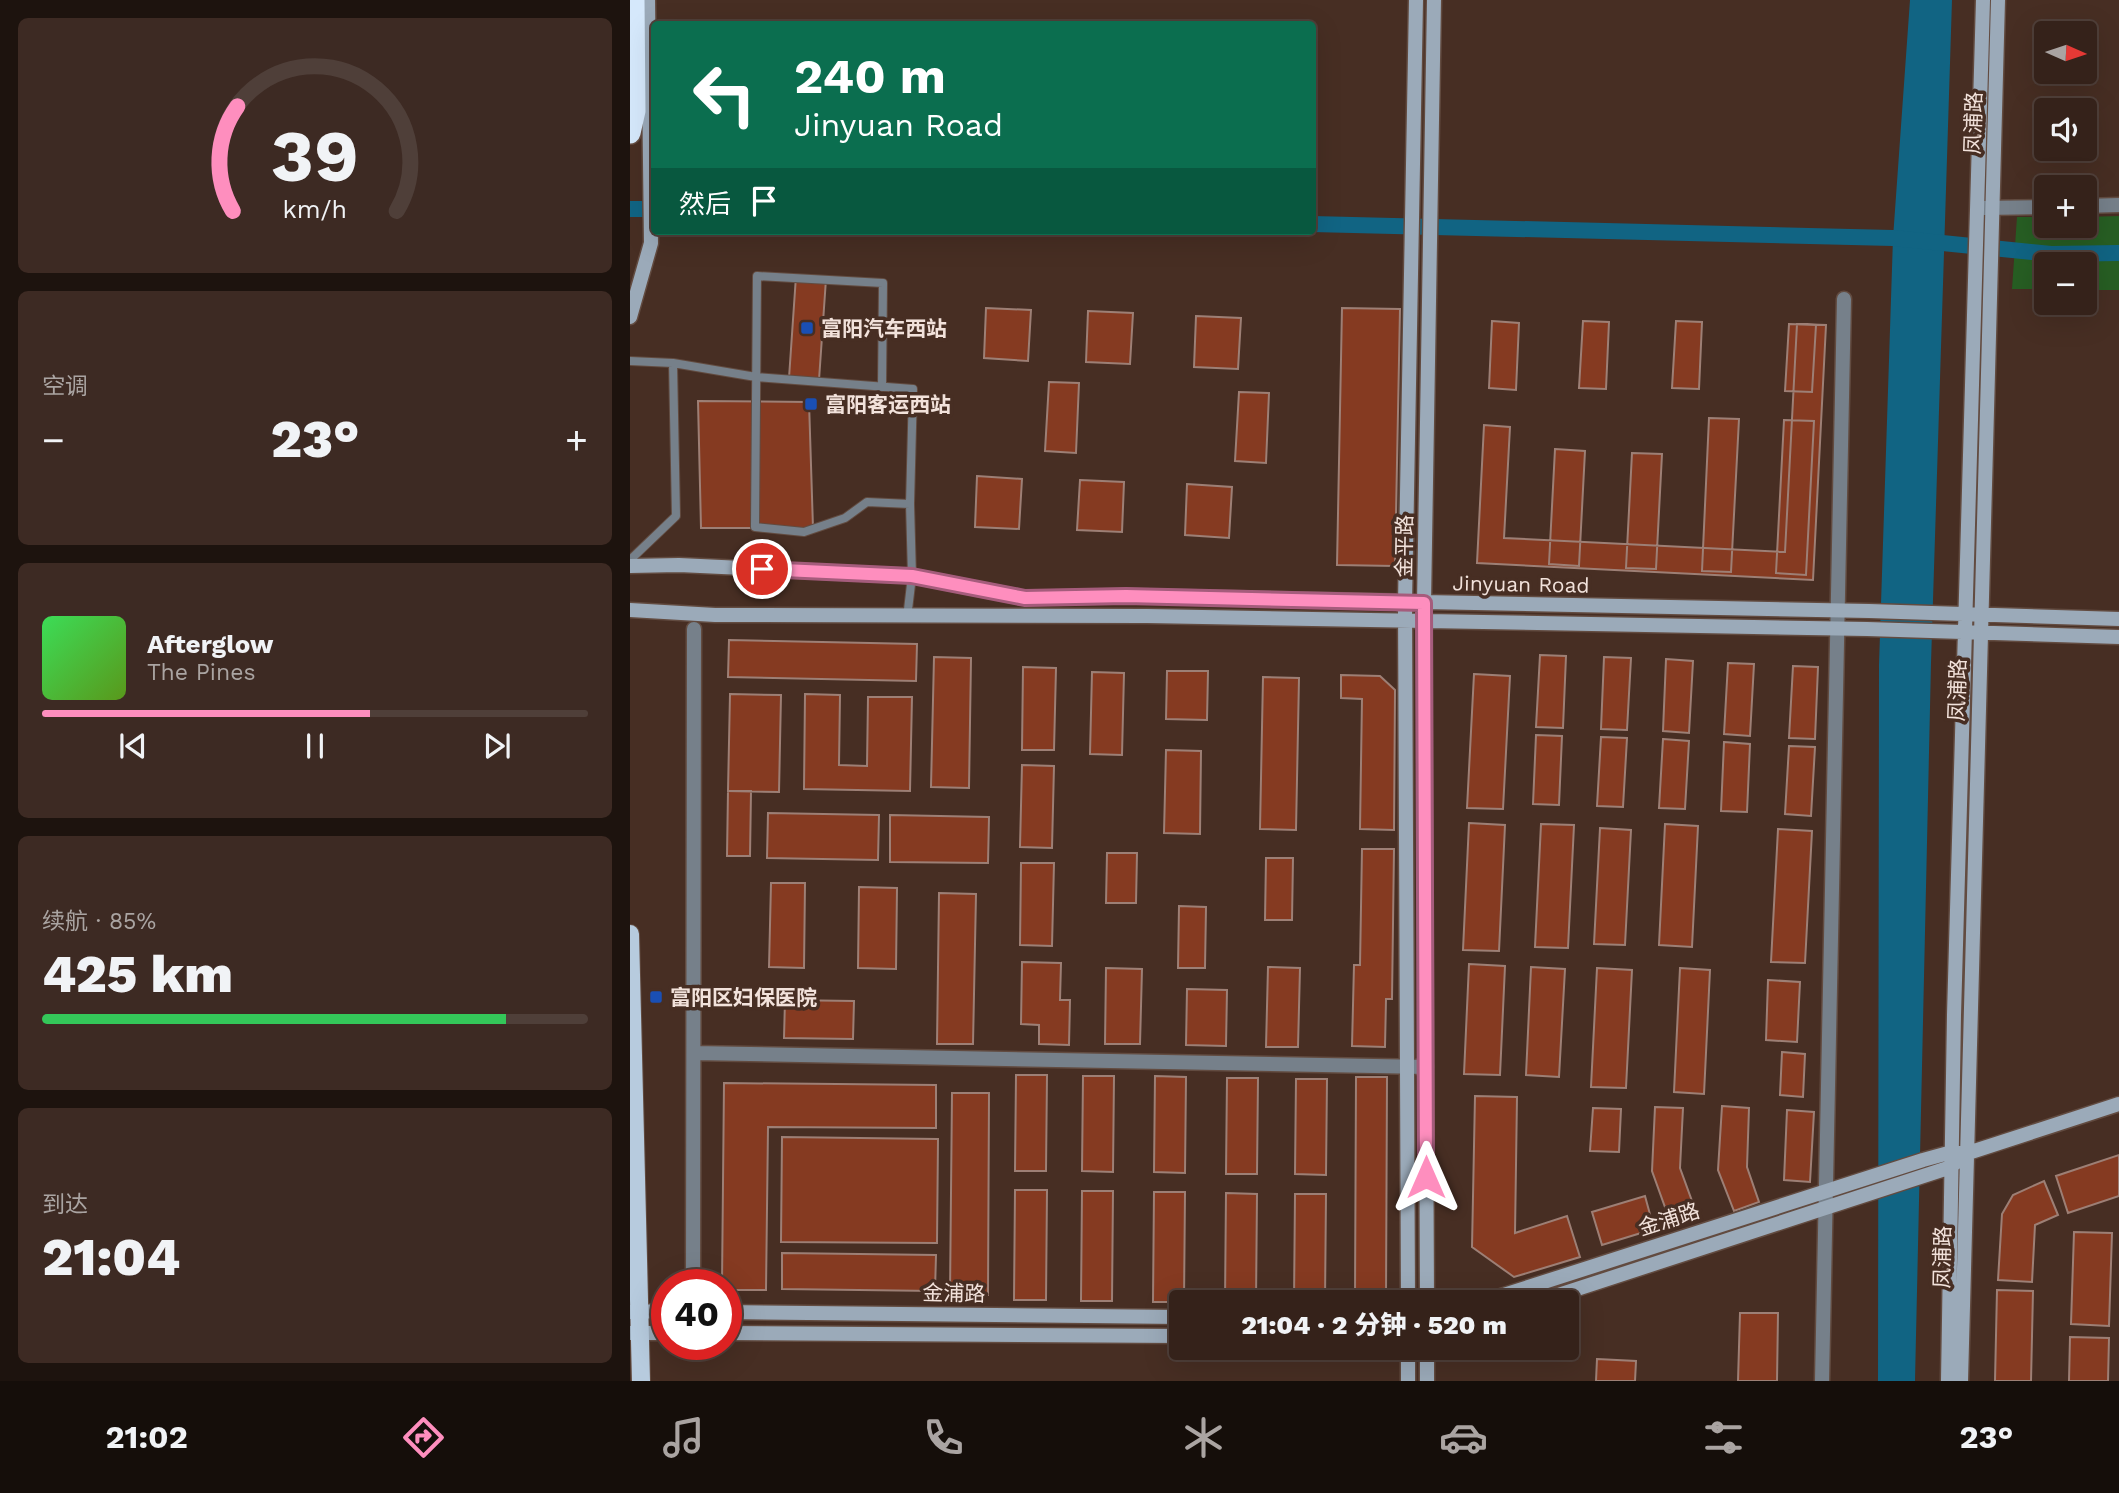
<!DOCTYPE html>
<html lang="zh">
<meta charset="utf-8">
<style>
:root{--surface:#35221a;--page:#3d2a23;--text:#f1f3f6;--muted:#aaa4a2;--line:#4f3f39;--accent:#fe8ebe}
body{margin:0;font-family:"Work Sans","Noto Sans SC",sans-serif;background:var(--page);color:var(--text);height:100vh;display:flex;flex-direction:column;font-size:26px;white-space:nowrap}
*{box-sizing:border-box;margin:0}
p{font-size:23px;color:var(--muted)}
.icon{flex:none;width:38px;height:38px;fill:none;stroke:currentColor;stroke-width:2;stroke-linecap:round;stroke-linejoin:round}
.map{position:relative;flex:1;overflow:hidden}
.side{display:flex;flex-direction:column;gap:18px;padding:18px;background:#1d130e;width:630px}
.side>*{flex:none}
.top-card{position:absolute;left:21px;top:21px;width:665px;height:214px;border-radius:7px;box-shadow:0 7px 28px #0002,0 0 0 2px var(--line);background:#0b6e4f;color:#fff;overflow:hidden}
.needle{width:46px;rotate:93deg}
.fabs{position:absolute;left:1404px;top:21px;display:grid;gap:14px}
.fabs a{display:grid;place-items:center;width:63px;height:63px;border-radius:7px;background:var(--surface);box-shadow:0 7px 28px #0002,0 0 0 2px var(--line);font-size:35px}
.speed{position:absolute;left:21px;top:1269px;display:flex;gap:14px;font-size:35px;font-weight:700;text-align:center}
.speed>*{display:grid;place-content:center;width:91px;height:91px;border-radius:50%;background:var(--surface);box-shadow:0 7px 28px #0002,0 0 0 2px var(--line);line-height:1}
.speed .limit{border:10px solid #d22;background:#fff;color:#111}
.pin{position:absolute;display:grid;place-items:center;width:60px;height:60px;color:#fff;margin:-30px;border:4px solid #fff;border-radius:50%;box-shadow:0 2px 7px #0007}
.me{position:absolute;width:77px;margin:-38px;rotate:0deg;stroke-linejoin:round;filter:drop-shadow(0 0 5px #0008)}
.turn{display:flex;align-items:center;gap:24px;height:147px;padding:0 28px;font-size:32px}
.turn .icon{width:91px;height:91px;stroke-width:2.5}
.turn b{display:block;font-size:49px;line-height:60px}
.then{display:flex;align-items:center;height:66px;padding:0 28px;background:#0003;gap:14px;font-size:26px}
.big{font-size:52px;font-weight:800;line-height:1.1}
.side .widget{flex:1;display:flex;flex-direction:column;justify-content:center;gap:10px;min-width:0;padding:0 24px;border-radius:10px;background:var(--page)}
.side .dial{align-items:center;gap:0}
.dial svg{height:182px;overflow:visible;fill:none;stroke:var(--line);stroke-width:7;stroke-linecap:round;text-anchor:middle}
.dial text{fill:var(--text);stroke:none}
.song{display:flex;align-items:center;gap:21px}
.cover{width:84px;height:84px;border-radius:10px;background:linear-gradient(135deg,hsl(130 70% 55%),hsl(90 70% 35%))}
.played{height:7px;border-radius:4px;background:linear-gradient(90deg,var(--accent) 60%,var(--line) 60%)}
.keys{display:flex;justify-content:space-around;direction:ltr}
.heat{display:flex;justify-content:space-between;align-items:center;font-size:38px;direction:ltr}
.charge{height:10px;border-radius:5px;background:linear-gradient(90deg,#34c759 85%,var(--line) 0)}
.trip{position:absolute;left:539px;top:1290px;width:410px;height:70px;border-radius:7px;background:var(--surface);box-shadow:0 7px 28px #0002,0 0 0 2px var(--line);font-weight:800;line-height:70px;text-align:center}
.menu{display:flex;height:112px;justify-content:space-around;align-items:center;background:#150e0a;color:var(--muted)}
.menu .icon{width:49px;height:49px}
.menu .active{color:var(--accent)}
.menu b{font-size:32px;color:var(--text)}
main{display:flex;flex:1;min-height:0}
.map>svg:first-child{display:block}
.green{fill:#275e23}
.water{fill:#116483}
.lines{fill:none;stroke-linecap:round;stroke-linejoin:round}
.canal{stroke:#116483;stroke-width:16}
.building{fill:#853a21;stroke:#9d7f75;stroke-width:2}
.lane-casing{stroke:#624b40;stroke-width:10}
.street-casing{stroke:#624b40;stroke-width:17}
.secondary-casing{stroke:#624b40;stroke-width:17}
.primary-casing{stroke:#624b40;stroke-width:20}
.highway-casing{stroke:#624b40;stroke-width:24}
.lane{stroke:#76808a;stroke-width:8}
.street{stroke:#76808a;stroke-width:14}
.secondary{stroke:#9baab9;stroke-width:14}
.primary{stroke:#b7cbde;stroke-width:18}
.highway{stroke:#d5e8fb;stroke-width:21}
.route-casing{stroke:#a55c7c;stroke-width:18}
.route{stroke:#fe8ebe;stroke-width:12}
.transit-dot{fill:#1a4fb4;stroke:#472e23;stroke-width:2.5}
.labels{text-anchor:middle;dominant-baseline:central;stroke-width:7;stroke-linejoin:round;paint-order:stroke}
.street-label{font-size:21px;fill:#f2e2db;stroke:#472e23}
.poi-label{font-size:21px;font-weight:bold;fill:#f2e2db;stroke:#472e23;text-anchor:start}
</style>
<main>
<section class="side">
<div class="widget dial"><svg viewBox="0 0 100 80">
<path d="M14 69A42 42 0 1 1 86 69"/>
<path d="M14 69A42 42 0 0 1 16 23" stroke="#fe8ebe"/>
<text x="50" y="56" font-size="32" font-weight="700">39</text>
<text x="50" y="72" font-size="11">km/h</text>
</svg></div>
<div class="widget"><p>空调</p>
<div class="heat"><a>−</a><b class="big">23°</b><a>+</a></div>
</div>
<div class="widget">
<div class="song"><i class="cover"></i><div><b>Afterglow</b><p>The Pines</p></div></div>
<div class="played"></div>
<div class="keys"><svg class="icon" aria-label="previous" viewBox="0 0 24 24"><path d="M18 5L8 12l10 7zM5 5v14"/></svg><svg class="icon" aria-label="pause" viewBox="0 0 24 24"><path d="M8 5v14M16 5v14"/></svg><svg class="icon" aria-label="next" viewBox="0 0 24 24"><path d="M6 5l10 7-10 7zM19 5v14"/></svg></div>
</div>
<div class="widget"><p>续航 · 85%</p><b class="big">425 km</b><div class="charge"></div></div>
<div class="widget"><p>到达</p><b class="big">21:04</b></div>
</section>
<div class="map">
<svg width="1489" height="1381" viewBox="0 0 1489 1381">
<rect width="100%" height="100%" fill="#472e23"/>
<!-- green -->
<path class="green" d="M1489 216V290H1454V264H1416V289H1382L1387 217H1416V226H1454V217Z"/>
<!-- water -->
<path class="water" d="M1280 0H1322L1301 663 1285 1381H1248L1249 665 1263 238Z"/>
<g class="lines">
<!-- canal -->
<path class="canal" d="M0 209H24
M682 224 1263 238 1421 254 1489 253"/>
</g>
<!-- building -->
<path class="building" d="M166 276 196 279 189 380 159 378Z
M356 308 401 310 398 361 354 358Z
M712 308 770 309 765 566 707 565Z
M458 311 503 313 500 364 456 362Z
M566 316 611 318 608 369 564 367Z
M862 321 889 323 886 390 859 388Z
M953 321 979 322 976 389 949 388Z
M1046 321 1072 322 1069 389 1042 388Z
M1159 324 1186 325 1182 392 1155 391Z
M1167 324 1196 325 1183 580 847 563 854 425 880 427 874 538 1155 552Z
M419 382 449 383 446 453 415 451Z
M609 392 639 393 636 463 605 461Z
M68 401 179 402 183 528H71Z
M1079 418 1109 419 1101 572 1072 571Z
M1154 420 1184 421 1176 575 1146 573Z
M925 449 955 451 949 566 919 564Z
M1002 453 1032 454 1026 569 996 568Z
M347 476 392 479 389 529 345 527Z
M450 480 494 482 492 532 447 530Z
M557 484 602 487 599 538 555 535Z
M99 640 287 644 286 681 98 677Z
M910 655 936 656 933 728 906 727Z
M304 657 341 658 339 788 301 787Z
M974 657 1001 658 997 730 971 729Z
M1036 659 1063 661 1059 733 1033 731Z
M1098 663 1124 664 1120 736 1094 734Z
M1163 666 1188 667 1185 739 1159 738Z
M393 667 426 668 424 750H392Z
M537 671H578L577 720 536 719Z
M462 672 494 673 492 755 460 754Z
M844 674 880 676 873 809 837 808Z
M711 675 750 676 765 690 764 830 730 829 732 699 711 698Z
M633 677 669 678 666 830 630 829Z
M100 694 151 695 149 792 98 791Z
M175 694 210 695 209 765 237 766 238 697H282L280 791 174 789Z
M906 735 932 736 929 805 903 804Z
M971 737 997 738 993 807 967 806Z
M1033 739 1059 741 1055 809 1029 808Z
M1094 742 1120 744 1117 812 1091 811Z
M1159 746 1185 747 1181 816 1155 814Z
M536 750 571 751 570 834 534 833Z
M392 765 424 766 422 848 390 847Z
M98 791H121L120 856H97Z
M138 813 249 815 248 860 137 858Z
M260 815 359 817 358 863 260 862Z
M839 823 875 825 869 951 833 950Z
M911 824 944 825 938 948 905 947Z
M1035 824 1068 826 1062 947 1029 945Z
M970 828 1001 830 995 945 964 944Z
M1148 829 1182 831 1175 963 1141 962Z
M732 849H764L762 999H756L755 1047 722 1046 724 965H730Z
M477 853H507L506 903H476Z
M636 858H663L662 920H635Z
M391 863H424L422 946 390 945Z
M141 883H175L174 968 139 967Z
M229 887 267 888 266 969 228 968Z
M309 893 346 894 343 1044H307Z
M549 906 576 907 575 968H548Z
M392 962 431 963 430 1000H440L439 1045 409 1044V1025L391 1024Z
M839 964 875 966 870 1075 834 1074Z
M638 967 670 968 668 1047H636Z
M901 967 935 969 929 1077 896 1075Z
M476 968 512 969 510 1044H475Z
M967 968 1002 970 996 1088 961 1087Z
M1050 968 1080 970 1074 1094 1044 1092Z
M1138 980 1170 982 1167 1042 1136 1040Z
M557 989 597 990 596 1046 556 1045Z
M155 1000 224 1001 223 1039 154 1038Z
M1152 1052 1175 1054 1173 1097 1150 1095Z
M386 1075H417L416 1171H385Z
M453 1076H484L483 1172 452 1171Z
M525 1076 556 1077 555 1173 524 1172Z
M726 1077H757L756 1299H725Z
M597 1078H628L627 1174H596Z
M666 1079H697L696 1175 665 1174Z
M94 1083 306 1085V1128L138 1127 136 1290H96V1284H92Z
M322 1093H359L358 1295 320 1294Z
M845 1096 887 1097 885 1233 937 1216 950 1257 884 1277 842 1247Z
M1092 1106 1119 1108 1117 1167 1129 1202 1104 1211 1088 1170Z
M1025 1107 1053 1108 1050 1168 1066 1212 1040 1221 1022 1171Z
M963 1108 991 1109 989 1152 960 1151Z
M1157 1110 1184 1112 1180 1182 1154 1180Z
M152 1137 308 1139 307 1243 151 1242Z
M1489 1155V1196L1438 1213 1426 1176Z
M1414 1181 1428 1215 1405 1225 1402 1282 1368 1280 1372 1214 1383 1195Z
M385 1190H417L416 1300H384Z
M452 1191H483L482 1301H451Z
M524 1192H555L554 1302H523Z
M596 1193 627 1194 626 1302H595Z
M665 1194H696L695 1302H664Z
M1015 1196 1024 1229 972 1245 962 1212Z
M1444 1232 1482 1233 1479 1326 1441 1324Z
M152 1253 306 1255 305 1291 152 1289Z
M1367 1290 1403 1291 1401 1381H1365Z
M1110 1313H1148L1147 1381H1108Z
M1440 1337 1479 1338 1478 1381H1439Z
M967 1359 1006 1361 1005 1381H966Z"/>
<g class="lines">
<defs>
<path id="lane" d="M0 361 43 363 126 377 283 389 280 504 282 576 277 618
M252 387 253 283 127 276 125 527 174 532 215 518 237 502 280 504
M0 560 46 516 43 363"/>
<path id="street" d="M1454 206 1489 205
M1352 208 1416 207
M64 1053 796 1067
M63 1284 64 629
M1192 1381 1214 299"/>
<path id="secondary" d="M0 317 21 243 18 0
M0 566 49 565 282 576 395 598 496 596 1239 611 1489 619
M0 610 85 615 517 616 1237 629 1489 637
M778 1302 775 603 786 0
M797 1302 794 603 804 0
M852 1302 1293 1160 1322 1152 1335 1154 1489 1104
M907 1302 1321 1167 1326 1162
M0 1312 37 1311
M96 1312 551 1317
M0 1333H37
M96 1333 551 1336
M778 1381V1348
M797 1381V1348
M1318 1381 1324 1015 1353 0
M1331 1381 1368 0"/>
<path id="primary" d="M0 934 11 1381"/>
<path id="highway" d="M0 133 5 111 4 0"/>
</defs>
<!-- lane casing -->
<use href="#lane" class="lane-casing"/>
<!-- street casing -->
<use href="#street" class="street-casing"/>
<!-- secondary casing -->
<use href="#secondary" class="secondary-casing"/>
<!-- primary casing -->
<use href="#primary" class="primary-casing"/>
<!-- highway casing -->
<use href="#highway" class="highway-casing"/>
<!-- lane -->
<use href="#lane" class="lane"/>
<!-- street -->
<use href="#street" class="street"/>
<!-- secondary -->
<use href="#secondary" class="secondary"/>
<!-- primary -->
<use href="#primary" class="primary"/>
<!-- highway -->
<use href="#highway" class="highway"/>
</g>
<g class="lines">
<defs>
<path id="route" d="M132 569 282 576 395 598 496 596 794 603 796 1177"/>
</defs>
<!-- route casing -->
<use href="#route" class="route-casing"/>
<!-- route -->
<use href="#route" class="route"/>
</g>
<!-- markers -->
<g class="transit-dot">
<rect x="170" y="321" width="14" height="14" rx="3.5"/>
<rect x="174" y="397" width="14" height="14" rx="3.5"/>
<rect x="19" y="990" width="14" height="14" rx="3.5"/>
</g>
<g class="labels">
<!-- street labels -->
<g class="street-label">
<text transform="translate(1343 123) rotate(-88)">凤浦路</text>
<text transform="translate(774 546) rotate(-89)">金平路</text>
<text transform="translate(891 584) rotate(1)">Jinyuan Road</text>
<text transform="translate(1327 690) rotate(-88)">凤浦路</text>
<text transform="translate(1039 1219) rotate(-18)">金浦路</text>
<text transform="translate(1312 1257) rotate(-89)">凤浦路</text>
<text transform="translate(324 1293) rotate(1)">金浦路</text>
</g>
<!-- poi labels -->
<g class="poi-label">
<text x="191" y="328">富阳汽车西站</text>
<text x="195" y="404">富阳客运西站</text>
<text x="40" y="997">富阳区妇保医院</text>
</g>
</g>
</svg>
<div class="fabs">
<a><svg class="needle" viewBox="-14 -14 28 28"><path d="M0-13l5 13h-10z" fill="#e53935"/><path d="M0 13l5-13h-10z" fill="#aaa4a2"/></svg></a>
<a><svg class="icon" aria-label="sound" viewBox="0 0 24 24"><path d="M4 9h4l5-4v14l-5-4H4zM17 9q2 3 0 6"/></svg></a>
<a>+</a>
<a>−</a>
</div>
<div class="speed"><div class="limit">40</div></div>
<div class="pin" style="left:132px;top:569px;background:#d93025"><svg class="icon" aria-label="arrive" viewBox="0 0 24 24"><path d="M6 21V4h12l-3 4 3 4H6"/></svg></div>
<svg class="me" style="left:796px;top:1177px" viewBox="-20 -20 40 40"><path d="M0-17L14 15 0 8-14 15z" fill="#fe8ebe" stroke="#fff" stroke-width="4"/></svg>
<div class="trip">21:04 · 2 分钟 · 520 m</div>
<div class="top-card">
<div class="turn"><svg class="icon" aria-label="left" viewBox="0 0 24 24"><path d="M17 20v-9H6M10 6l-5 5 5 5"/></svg><div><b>240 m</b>Jinyuan Road</div></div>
<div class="then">然后<svg class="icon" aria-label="arrive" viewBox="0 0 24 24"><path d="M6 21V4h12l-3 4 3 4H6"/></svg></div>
</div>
</div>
</main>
<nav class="menu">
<b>21:02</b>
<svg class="icon active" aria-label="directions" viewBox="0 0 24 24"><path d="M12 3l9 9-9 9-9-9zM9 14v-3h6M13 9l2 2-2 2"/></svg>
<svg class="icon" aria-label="music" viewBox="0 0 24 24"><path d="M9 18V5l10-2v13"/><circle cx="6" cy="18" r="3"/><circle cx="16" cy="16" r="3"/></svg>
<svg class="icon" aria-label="phone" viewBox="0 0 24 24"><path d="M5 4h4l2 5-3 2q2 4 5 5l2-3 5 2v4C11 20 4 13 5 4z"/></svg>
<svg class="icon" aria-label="climate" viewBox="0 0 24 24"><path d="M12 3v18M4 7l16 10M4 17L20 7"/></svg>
<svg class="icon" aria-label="car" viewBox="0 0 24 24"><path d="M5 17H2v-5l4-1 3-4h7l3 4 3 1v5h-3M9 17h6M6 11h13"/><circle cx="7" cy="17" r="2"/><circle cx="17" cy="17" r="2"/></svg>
<svg class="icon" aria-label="filters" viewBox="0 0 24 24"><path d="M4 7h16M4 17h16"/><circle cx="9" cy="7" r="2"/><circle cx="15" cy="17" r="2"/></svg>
<b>23°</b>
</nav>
